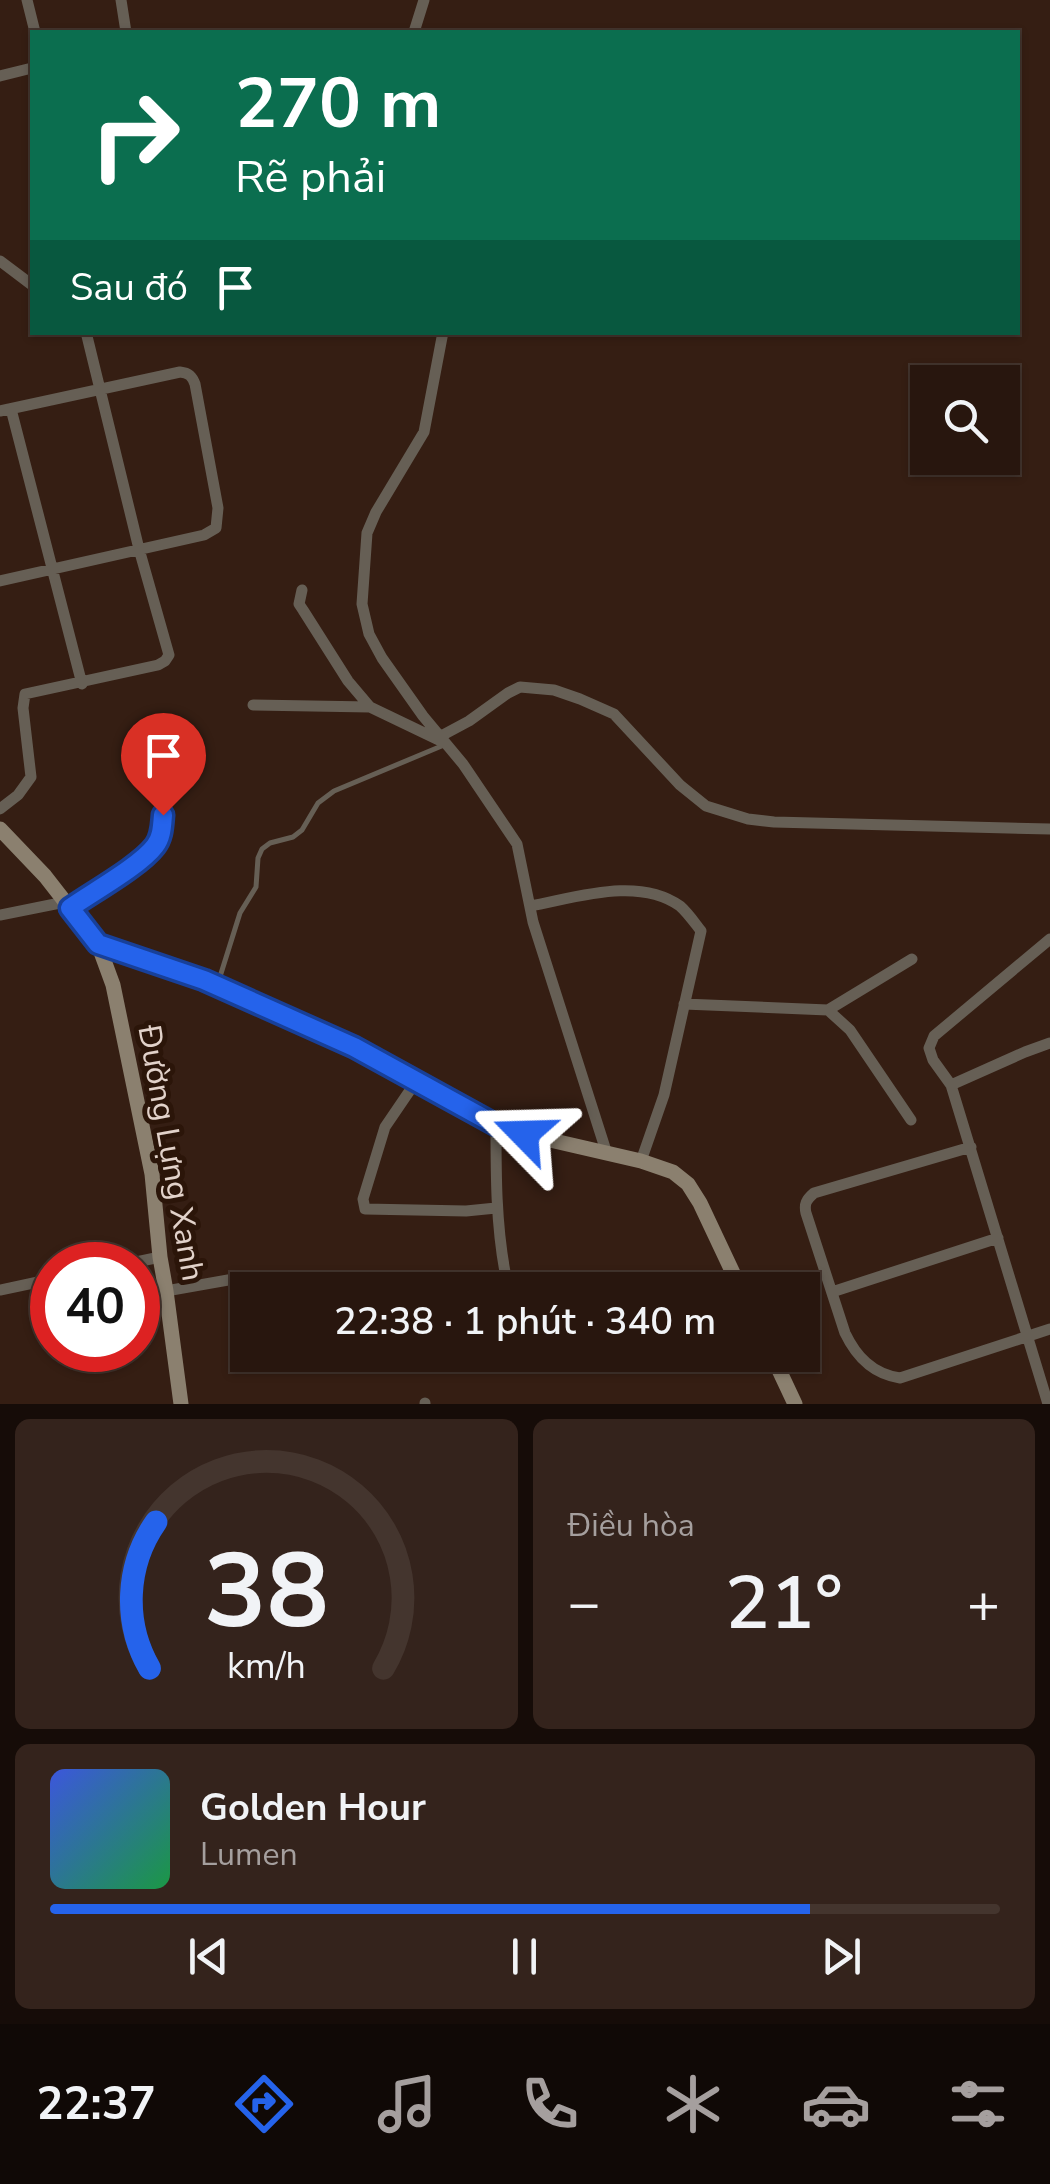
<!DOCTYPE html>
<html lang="vi">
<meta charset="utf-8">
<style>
:root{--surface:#28160e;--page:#34231c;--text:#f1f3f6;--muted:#a59f9e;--line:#44352e;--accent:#2563eb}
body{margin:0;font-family:"Nunito Sans",sans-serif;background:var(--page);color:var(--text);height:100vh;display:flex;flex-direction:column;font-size:38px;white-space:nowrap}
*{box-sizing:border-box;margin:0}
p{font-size:32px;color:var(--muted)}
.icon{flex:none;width:55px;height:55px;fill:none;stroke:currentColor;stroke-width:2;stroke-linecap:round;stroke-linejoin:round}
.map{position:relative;height:1404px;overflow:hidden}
.sheet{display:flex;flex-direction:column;gap:15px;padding:15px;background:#160c08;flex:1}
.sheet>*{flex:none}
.top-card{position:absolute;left:30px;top:30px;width:990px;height:305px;border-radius:0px;box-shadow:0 2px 8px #0004,0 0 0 2px var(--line);background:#0b6e4f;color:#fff;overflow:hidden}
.fabs{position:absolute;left:910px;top:365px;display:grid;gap:20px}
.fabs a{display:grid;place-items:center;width:110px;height:110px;border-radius:0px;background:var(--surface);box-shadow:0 2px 8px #0004,0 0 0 2px var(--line);font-size:50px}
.speed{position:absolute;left:30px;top:1242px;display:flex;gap:20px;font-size:50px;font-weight:700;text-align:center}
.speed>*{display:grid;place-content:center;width:130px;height:130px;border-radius:50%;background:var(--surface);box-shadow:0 2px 8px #0004,0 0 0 2px var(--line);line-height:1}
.speed .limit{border:15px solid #d22;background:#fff;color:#111}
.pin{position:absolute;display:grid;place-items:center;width:85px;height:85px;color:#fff;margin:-102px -42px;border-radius:50% 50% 50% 0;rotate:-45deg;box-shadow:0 0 10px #0007}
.pin .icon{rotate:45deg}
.me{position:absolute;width:110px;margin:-55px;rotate:292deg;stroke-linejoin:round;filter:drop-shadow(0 0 8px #0008)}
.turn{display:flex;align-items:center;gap:35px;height:210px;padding:0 40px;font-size:45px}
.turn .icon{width:130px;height:130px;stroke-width:2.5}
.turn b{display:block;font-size:70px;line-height:85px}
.then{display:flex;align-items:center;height:95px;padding:0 40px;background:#0003;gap:20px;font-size:38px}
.big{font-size:75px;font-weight:600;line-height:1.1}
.sheet .card{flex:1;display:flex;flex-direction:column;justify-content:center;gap:15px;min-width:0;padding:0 35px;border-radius:15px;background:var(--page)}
.sheet .dial{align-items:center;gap:0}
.dial svg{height:260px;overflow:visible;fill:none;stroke:var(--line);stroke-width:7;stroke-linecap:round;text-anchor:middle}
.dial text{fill:var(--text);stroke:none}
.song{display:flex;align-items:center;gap:30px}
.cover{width:120px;height:120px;border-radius:15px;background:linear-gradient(135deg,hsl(230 70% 55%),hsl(140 70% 35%))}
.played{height:10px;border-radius:5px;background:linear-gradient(90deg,var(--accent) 80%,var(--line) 80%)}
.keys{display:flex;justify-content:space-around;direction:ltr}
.heat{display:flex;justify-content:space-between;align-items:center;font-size:55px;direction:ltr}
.sheet .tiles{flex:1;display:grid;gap:15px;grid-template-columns:1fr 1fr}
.card:last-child{grid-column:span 2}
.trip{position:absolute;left:230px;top:1272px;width:590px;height:100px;border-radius:0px;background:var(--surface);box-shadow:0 2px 8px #0004,0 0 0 2px var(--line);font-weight:600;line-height:100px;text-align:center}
.tab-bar{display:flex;height:160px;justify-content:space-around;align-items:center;background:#100906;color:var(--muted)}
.tab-bar .icon{width:70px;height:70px}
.tab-bar .selected{color:var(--accent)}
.tab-bar b{font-size:45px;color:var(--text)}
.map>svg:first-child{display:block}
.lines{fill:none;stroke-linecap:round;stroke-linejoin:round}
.lane{stroke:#665f55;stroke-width:5}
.street{stroke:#665f55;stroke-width:11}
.secondary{stroke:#8b806f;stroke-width:15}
.route-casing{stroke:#184099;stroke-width:25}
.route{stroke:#2563eb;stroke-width:18}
.labels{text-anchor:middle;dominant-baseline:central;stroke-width:10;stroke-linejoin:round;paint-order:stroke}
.street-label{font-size:32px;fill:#e2d2ca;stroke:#2b1509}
</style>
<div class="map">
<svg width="1050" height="1404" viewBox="0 0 1050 1404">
<rect width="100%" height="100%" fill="#351e13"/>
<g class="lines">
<!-- lane -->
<path class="lane" d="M218 983 240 913 256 887 258 858 262 849 270 843 293 837 302 830 318 803 334 791 444 745"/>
<!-- street -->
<path class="street" d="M27 0 35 32
M121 0 126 32
M414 32 424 0
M0 76 32 68
M0 261 32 285
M443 332 424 432 376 512 367 533 362 604 369 634 382 658 423 716 463 764 517 844 533 922 607 1154
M11 409 82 684
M0 411 180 372C189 373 192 376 195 384L218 508 216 528 204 535 0 581
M302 590 299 604 303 610 348 681 370 707 443 742
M253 705 370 707
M441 736 469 721 508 693 520 687 554 690 580 699 614 714 680 785 706 806 748 819 774 822 1050 829
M0 809 18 795 31 777 23 708 25 694 158 665 165 661 169 655 139 549 86 332
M530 906C575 898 638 876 680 906 688 913 694 922 701 931L664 1095 641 1161
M70 909C94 892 157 857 162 828 165 810 160 791 158 773
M0 915 65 902
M684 1004 828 1010 912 959
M828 1010 850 1030 911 1120
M417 1080 385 1127 363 1199 365 1209 466 1211 496 1208
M951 1085 1025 1052 1050 1043
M496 1125C496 1175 496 1223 505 1272
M971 1147 814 1193C806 1200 804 1204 806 1213L845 1333C856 1356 872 1374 900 1378L1050 1329
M122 1265 160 1257
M0 1290 52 1279
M166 1291 245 1277 252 1279 264 1290
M832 1292 998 1238
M425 1403V1404
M1048 1404 951 1085 933 1060 929 1048 934 1036 1050 939"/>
<!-- secondary -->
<path class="secondary" d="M0 829 45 876 98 944 113 985 152 1174 160 1257 166 1291 181 1404
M98 944 203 980 353 1047 496 1125 524 1134 641 1161 673 1172 688 1184 700 1203 741 1290
M772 1355 795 1404"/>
</g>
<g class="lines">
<defs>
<path id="route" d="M163 815C162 826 162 837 155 846 140 866 91 893 70 908L98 944 204 980 354 1047 496 1125 524 1134"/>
</defs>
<!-- route casing -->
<use href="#route" class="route-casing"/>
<!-- route -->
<use href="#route" class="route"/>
</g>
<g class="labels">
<!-- street labels -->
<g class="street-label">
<text transform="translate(171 1153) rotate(80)">Đường Lựng Xanh</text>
</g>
</g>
</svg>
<div class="fabs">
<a><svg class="icon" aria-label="search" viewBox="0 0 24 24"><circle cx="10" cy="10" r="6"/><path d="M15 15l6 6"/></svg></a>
</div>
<div class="speed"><div class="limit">40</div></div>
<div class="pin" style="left:163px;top:815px;background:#d93025"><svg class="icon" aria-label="arrive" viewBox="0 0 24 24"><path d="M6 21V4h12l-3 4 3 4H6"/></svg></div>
<svg class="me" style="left:524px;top:1134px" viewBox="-20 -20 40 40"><path d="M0-17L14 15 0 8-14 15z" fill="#2563eb" stroke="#fff" stroke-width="4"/></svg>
<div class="trip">22:38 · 1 phút · 340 m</div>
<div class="top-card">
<div class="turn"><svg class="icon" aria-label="right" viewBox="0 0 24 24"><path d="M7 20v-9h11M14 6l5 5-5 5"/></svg><div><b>270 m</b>Rẽ phải</div></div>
<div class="then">Sau đó<svg class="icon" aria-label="arrive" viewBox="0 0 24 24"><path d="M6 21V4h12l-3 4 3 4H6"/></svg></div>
</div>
</div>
<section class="sheet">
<div class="tiles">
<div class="card dial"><svg viewBox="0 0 100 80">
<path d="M14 69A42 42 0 1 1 86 69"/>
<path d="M14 69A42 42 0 0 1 16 24" stroke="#2563eb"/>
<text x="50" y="56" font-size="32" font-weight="700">38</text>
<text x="50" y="72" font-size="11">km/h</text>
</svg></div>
<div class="card"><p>Điều hòa</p>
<div class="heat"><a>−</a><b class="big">21°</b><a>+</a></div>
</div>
<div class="card">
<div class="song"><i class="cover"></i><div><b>Golden Hour</b><p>Lumen</p></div></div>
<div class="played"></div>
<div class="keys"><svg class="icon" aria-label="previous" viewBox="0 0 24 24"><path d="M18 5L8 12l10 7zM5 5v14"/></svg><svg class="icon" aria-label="pause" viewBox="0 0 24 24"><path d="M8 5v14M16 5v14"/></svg><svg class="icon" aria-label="next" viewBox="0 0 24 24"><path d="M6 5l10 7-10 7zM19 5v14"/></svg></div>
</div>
</div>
</section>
<nav class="tab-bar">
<b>22:37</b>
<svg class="icon selected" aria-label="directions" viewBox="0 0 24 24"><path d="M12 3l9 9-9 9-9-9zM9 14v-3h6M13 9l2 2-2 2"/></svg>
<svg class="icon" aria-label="music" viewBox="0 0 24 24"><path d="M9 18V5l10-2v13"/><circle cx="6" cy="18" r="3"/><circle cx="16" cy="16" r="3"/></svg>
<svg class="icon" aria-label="phone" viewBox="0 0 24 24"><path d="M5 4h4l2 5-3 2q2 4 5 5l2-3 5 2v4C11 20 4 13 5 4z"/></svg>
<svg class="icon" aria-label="climate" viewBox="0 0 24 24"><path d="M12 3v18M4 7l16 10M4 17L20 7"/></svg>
<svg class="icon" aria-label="car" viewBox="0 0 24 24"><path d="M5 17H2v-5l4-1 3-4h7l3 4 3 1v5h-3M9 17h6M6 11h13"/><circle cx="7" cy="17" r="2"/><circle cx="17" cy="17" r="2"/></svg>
<svg class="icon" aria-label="filters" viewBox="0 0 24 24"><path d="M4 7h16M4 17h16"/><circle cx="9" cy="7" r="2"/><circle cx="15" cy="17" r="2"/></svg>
</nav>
